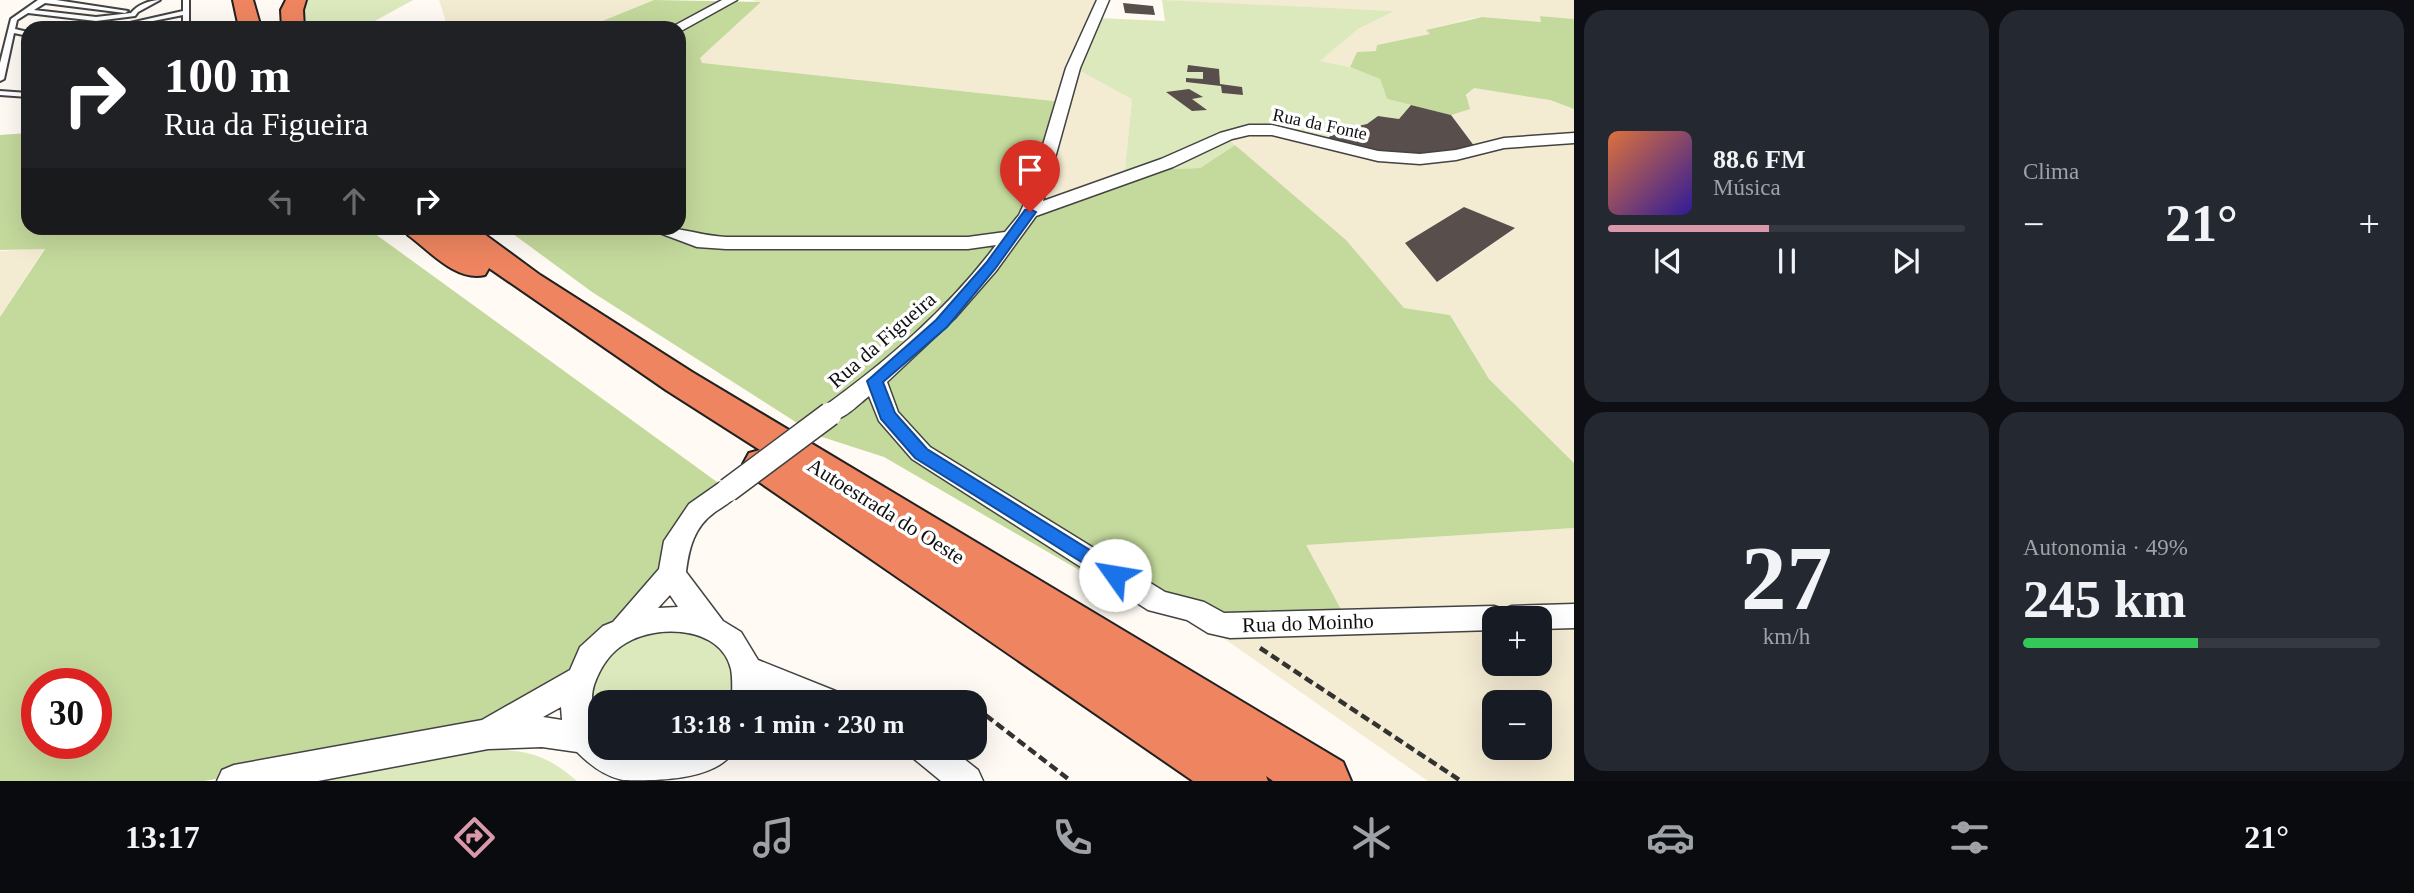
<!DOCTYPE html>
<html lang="pt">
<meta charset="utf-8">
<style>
:root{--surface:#171b24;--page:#242831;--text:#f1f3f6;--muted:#9ea1a6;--line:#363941;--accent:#d999ab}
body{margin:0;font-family:Georgia,serif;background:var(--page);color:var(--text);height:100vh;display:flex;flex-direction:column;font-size:26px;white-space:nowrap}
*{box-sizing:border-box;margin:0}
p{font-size:23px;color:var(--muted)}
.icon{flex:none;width:38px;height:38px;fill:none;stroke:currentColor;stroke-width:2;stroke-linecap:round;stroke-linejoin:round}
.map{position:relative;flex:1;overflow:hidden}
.details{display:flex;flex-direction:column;gap:10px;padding:10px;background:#0d0f14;width:840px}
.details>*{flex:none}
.guide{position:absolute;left:21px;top:21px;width:665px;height:214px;border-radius:21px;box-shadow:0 7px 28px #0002;background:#202124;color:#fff;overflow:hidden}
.buttons{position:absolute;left:1482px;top:606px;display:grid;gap:14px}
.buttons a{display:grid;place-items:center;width:70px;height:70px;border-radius:14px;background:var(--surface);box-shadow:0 7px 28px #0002;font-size:35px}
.speed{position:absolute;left:21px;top:668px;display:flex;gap:14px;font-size:35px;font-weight:700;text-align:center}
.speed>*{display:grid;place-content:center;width:91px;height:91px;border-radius:50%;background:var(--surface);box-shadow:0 7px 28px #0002;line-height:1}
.speed .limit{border:10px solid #d22;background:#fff;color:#111}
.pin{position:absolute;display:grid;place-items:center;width:60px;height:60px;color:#fff;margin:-72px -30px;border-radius:50% 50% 50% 0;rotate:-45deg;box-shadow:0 0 7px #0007}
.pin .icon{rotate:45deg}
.me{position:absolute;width:77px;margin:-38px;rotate:302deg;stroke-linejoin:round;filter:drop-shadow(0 0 5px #0008)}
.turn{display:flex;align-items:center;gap:24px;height:147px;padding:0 28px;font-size:32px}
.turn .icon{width:91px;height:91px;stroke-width:2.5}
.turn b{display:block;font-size:49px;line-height:60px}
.lanes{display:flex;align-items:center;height:66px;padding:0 28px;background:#0003;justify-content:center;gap:35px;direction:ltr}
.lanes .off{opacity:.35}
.big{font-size:52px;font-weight:600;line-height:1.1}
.details .widget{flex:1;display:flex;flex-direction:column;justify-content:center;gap:10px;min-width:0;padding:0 24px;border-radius:21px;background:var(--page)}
.details .dial{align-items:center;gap:0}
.dial b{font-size:91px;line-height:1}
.song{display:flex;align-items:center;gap:21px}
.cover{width:84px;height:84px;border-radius:10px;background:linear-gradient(135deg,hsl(20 70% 55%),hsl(250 70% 35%))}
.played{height:7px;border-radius:4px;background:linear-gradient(90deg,var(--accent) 45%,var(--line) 45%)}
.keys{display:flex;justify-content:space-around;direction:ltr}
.heat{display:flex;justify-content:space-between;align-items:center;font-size:38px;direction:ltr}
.charge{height:10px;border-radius:5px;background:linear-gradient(90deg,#34c759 49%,var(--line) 0)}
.details .tiles{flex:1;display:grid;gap:10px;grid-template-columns:repeat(2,1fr)}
.trip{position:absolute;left:588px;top:690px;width:399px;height:70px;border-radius:21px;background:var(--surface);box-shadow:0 7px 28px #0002;font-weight:600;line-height:70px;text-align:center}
.tab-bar{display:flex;height:112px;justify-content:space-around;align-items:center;background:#090b0e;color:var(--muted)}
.tab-bar .icon{width:49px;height:49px}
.tab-bar .on{color:var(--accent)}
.tab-bar b{font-size:32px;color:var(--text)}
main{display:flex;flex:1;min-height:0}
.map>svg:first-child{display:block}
.farmland{fill:#f4ebd3;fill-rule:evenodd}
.green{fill:#dce9bd}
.forest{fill:#c4d99c;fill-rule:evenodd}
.building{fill:#584e4c}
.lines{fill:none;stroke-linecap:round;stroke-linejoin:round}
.lane-casing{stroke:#434343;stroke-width:4}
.street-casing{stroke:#434343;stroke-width:3}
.highway-casing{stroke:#212121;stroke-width:4}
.path{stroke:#323232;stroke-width:4.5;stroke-dasharray:9 4.5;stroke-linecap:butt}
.lane{fill:#fff;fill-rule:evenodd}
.street{fill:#fff;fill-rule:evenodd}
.highway{fill:#ef8560;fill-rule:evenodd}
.street-bridge-casing{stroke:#434343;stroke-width:26;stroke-linecap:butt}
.street-bridge{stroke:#fff;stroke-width:23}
.route{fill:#1a73e8;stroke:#114b97;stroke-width:2}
.labels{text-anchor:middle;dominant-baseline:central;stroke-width:7;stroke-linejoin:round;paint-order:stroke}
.far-street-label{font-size:18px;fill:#101010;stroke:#fff}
.street-label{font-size:21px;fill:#101010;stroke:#fff}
</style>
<main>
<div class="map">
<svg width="1574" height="781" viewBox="0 0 1574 781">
<rect width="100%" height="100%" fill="#fffaf3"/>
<!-- farmland -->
<path class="farmland" d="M439 0H654L585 28H448Z
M752 0H1103L1097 23 1132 99 1124 179 1030 212 1063 102 702 64 700 58 760 3Z
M1156 0H1574V19L1540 16 1542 22 1482 17 1469 19 1427 30 1431 34 1377 45V51L1357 52 1350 67 1319 61 1358 29 1393 11Z
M1474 87 1550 100 1574 109V463L1489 379 1450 315 1404 308 1226 136 1249 130 1321 143 1477 149 1451 115ZM1464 207 1514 229 1438 282 1405 243Z
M45 248 0 317V251Z
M1574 528V781H1428L1206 626 1348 621 1305 545ZM1494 618H1540V663H1494ZM1494 702H1540V747H1494Z"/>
<!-- green -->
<path class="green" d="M302 0H413L362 28H305L300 11Z
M1162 0 1394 11 1358 29 1320 61 1350 67 1380 79 1387 99 1411 105 1399 119 1378 116 1367 124 1336 131 1321 143 1272 130 1227 137 1235 145 1200 168 1167 169 1113 183 1124 178 1132 99 1073 67 1098 18 1165 21Z
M652 624 723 640 744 702H600V744L590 732 593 665Z
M490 749C530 751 545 754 577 781H256L392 758Z"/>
<!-- forest -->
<path class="forest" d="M654 0 761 2 700 58 702 63 1063 102 1030 211 1109 184 1167 169 1200 168 1235 145 1346 240 1404 308 1450 315 1489 379 1574 463V528L1306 545 1348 622 1192 617 1129 599 884 457 816 435 592 292 505 228H679V28H585Z
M1540 16 1574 19V109L1550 100 1474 88 1466 95 1470 109 1451 115 1387 99 1380 79 1350 67 1357 52 1376 51 1377 45 1430 34 1426 30 1482 17 1541 22Z
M28 133V228H367L728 490 698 511 672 573 594 653 488 734 204 781H0V317L45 249 0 250V135ZM37 684H96V744H37Z"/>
<!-- building -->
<path class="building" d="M1123 3 1153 6 1155 15 1125 13Z
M1188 65 1219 69 1220 84 1242 87 1243 95 1222 93 1221 86 1186 82V78L1203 79V72H1187Z
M1189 89 1203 97 1192 99 1207 110 1192 111 1166 92Z
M1411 105 1451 115 1475 147 1438 154 1398 155 1358 149 1327 139 1336 131 1367 124 1378 116 1399 119Z
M1464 207 1515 228 1437 282 1405 243Z"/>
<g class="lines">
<defs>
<path id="lane" d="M38 0H56L128 11 125 13 45 3 34 10 96 17 131 13C137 5 150 0 160 0L138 12 135 16 96 21 28 13 17 20 15 29 28 32V36L14 33 4 79 0 81V63L11 19Z
M183 0H189V28H183V15L133 25 130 23 183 11Z
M0 91 28 93V97L0 95Z"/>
<path id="street" d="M722 0H737L681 31 679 28H670Z
M1097 0H1109L1080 68 1043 201 1161 159 1220 133 1249 125H1272L1378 151 1420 154 1456 150 1504 138 1574 133V143L1504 148 1456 160 1420 164 1378 161 1272 135H1249L1232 139 1173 167 1036 216 996 271 955 318 887 382 898 412 930 447 1165 592 1204 602 1224 613 1494 606 1503 609 1512 606 1574 604V628L1540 629V618H1494V630L1230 638 1208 633 1187 620 1148 610 912 459 879 421 869 396C855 407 840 425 822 420L818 414 822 408C887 361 947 310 996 245L968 249H726L697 247 657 232 654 228C678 226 701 236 726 237H968L1005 232 1019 215 1028 195 1066 68Z
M728 481 737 483 741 490C735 500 724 506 715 512 694 527 689 548 686 572L723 621 741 632 758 660 838 692 842 702H791L763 690 764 702H732C732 692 733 679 731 669 721 626 657 624 626 643 610 652 600 668 594 685 587 708 600 726 600 747 618 747 631 753 649 754 664 755 677 750 692 747 705 745 722 747 736 747 721 781 655 781 623 780 604 776 590 765 577 752L542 747 488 749 318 781H217L222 770 234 765 482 720 570 670 580 647 603 626 613 622 659 569 664 541 689 504 719 483ZM670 595 678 607 658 608ZM561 707 562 720 543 717Z
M908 747H949L978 770 983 781H941L913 758Z"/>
<path id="highway" d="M233 0H253L261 28H239Z
M286 0H306L303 10 304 28H282L281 10Z
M404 228H438L444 231 442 228H476L540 275 692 372 1343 762 1351 781H1273L1266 776 1268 781H1193L749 475 743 464 749 453 760 450 666 390 489 268 485 275C456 282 430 251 408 235Z"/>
</defs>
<!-- lane casing -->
<use href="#lane" class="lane-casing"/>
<!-- street casing -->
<use href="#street" class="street-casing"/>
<!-- highway casing -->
<use href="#highway" class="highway-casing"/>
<!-- path -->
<path class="path" d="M1260 648 1461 781
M961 702H967
M975 707 1071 781"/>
<!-- lane -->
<use href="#lane" class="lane"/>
<!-- street -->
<use href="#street" class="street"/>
<!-- highway -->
<use href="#highway" class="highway"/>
<defs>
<path id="street-bridge" d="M728 490 830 414"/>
</defs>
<!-- street-bridge casing -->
<use href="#street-bridge" class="street-bridge-casing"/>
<!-- street-bridge -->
<use href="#street-bridge" class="street-bridge"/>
</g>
<!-- route -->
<path class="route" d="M1030 209 1036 212 995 269 947 327 883 382 895 413 927 449 1122 570 1125 575 1122 581 1115 583 915 458 881 419 867 381 936 320 986 263 1025 210Z"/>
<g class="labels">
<!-- far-street labels -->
<g class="far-street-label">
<text transform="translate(1320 124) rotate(12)">Rua da Fonte</text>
</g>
<!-- street labels -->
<g class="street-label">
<text transform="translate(882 340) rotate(-41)">Rua da Figueira</text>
<text transform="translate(886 511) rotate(32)">Autoestrada do Oeste</text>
<text transform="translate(1308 623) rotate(-2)">Rua do Moinho</text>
</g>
</g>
</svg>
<div class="buttons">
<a>+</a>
<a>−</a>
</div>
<div class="speed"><div class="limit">30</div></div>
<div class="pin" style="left:1030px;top:212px;background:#d93025"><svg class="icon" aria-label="arrive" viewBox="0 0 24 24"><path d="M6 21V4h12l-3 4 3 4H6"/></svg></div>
<svg class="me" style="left:1115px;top:575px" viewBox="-20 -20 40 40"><circle r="19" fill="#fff"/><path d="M0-13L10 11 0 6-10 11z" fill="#1a73e8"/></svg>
<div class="trip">13:18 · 1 min · 230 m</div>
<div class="guide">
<div class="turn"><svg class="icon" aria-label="right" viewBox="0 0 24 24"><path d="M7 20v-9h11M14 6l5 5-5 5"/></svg><div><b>100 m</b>Rua da Figueira</div></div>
<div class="lanes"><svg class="icon off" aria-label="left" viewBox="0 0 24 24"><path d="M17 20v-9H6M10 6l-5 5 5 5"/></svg><svg class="icon off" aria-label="ahead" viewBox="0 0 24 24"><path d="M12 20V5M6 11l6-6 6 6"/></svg><svg class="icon" aria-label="right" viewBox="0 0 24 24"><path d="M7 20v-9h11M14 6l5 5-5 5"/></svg></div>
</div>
</div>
<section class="details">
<div class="tiles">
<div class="widget">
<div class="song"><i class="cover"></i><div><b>88.6 FM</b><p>Música</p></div></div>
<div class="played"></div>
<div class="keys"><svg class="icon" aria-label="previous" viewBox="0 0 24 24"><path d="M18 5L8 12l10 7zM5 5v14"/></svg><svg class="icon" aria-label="pause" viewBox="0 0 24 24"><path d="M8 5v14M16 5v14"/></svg><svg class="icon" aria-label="next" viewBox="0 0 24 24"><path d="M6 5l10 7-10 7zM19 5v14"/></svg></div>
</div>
<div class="widget"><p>Clima</p>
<div class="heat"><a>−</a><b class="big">21°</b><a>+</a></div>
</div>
<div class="widget dial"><b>27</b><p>km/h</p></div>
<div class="widget"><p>Autonomia · 49%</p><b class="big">245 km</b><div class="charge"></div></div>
</div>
</section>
</main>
<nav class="tab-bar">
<b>13:17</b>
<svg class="icon on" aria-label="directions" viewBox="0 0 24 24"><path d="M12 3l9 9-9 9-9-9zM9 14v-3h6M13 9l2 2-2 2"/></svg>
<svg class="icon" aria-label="music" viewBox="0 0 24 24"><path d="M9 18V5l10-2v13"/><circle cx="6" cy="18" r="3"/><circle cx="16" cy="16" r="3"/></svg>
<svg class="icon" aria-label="phone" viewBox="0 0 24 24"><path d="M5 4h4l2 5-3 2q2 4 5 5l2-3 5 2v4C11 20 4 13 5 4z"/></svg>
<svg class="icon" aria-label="climate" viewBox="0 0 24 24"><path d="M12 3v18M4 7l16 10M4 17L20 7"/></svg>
<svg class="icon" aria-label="car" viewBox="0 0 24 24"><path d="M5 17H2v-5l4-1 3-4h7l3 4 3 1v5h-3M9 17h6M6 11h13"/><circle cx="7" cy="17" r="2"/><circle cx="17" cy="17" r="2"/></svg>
<svg class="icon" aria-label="filters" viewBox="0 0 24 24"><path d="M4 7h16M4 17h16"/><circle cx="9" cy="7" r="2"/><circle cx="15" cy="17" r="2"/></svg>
<b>21°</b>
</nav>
